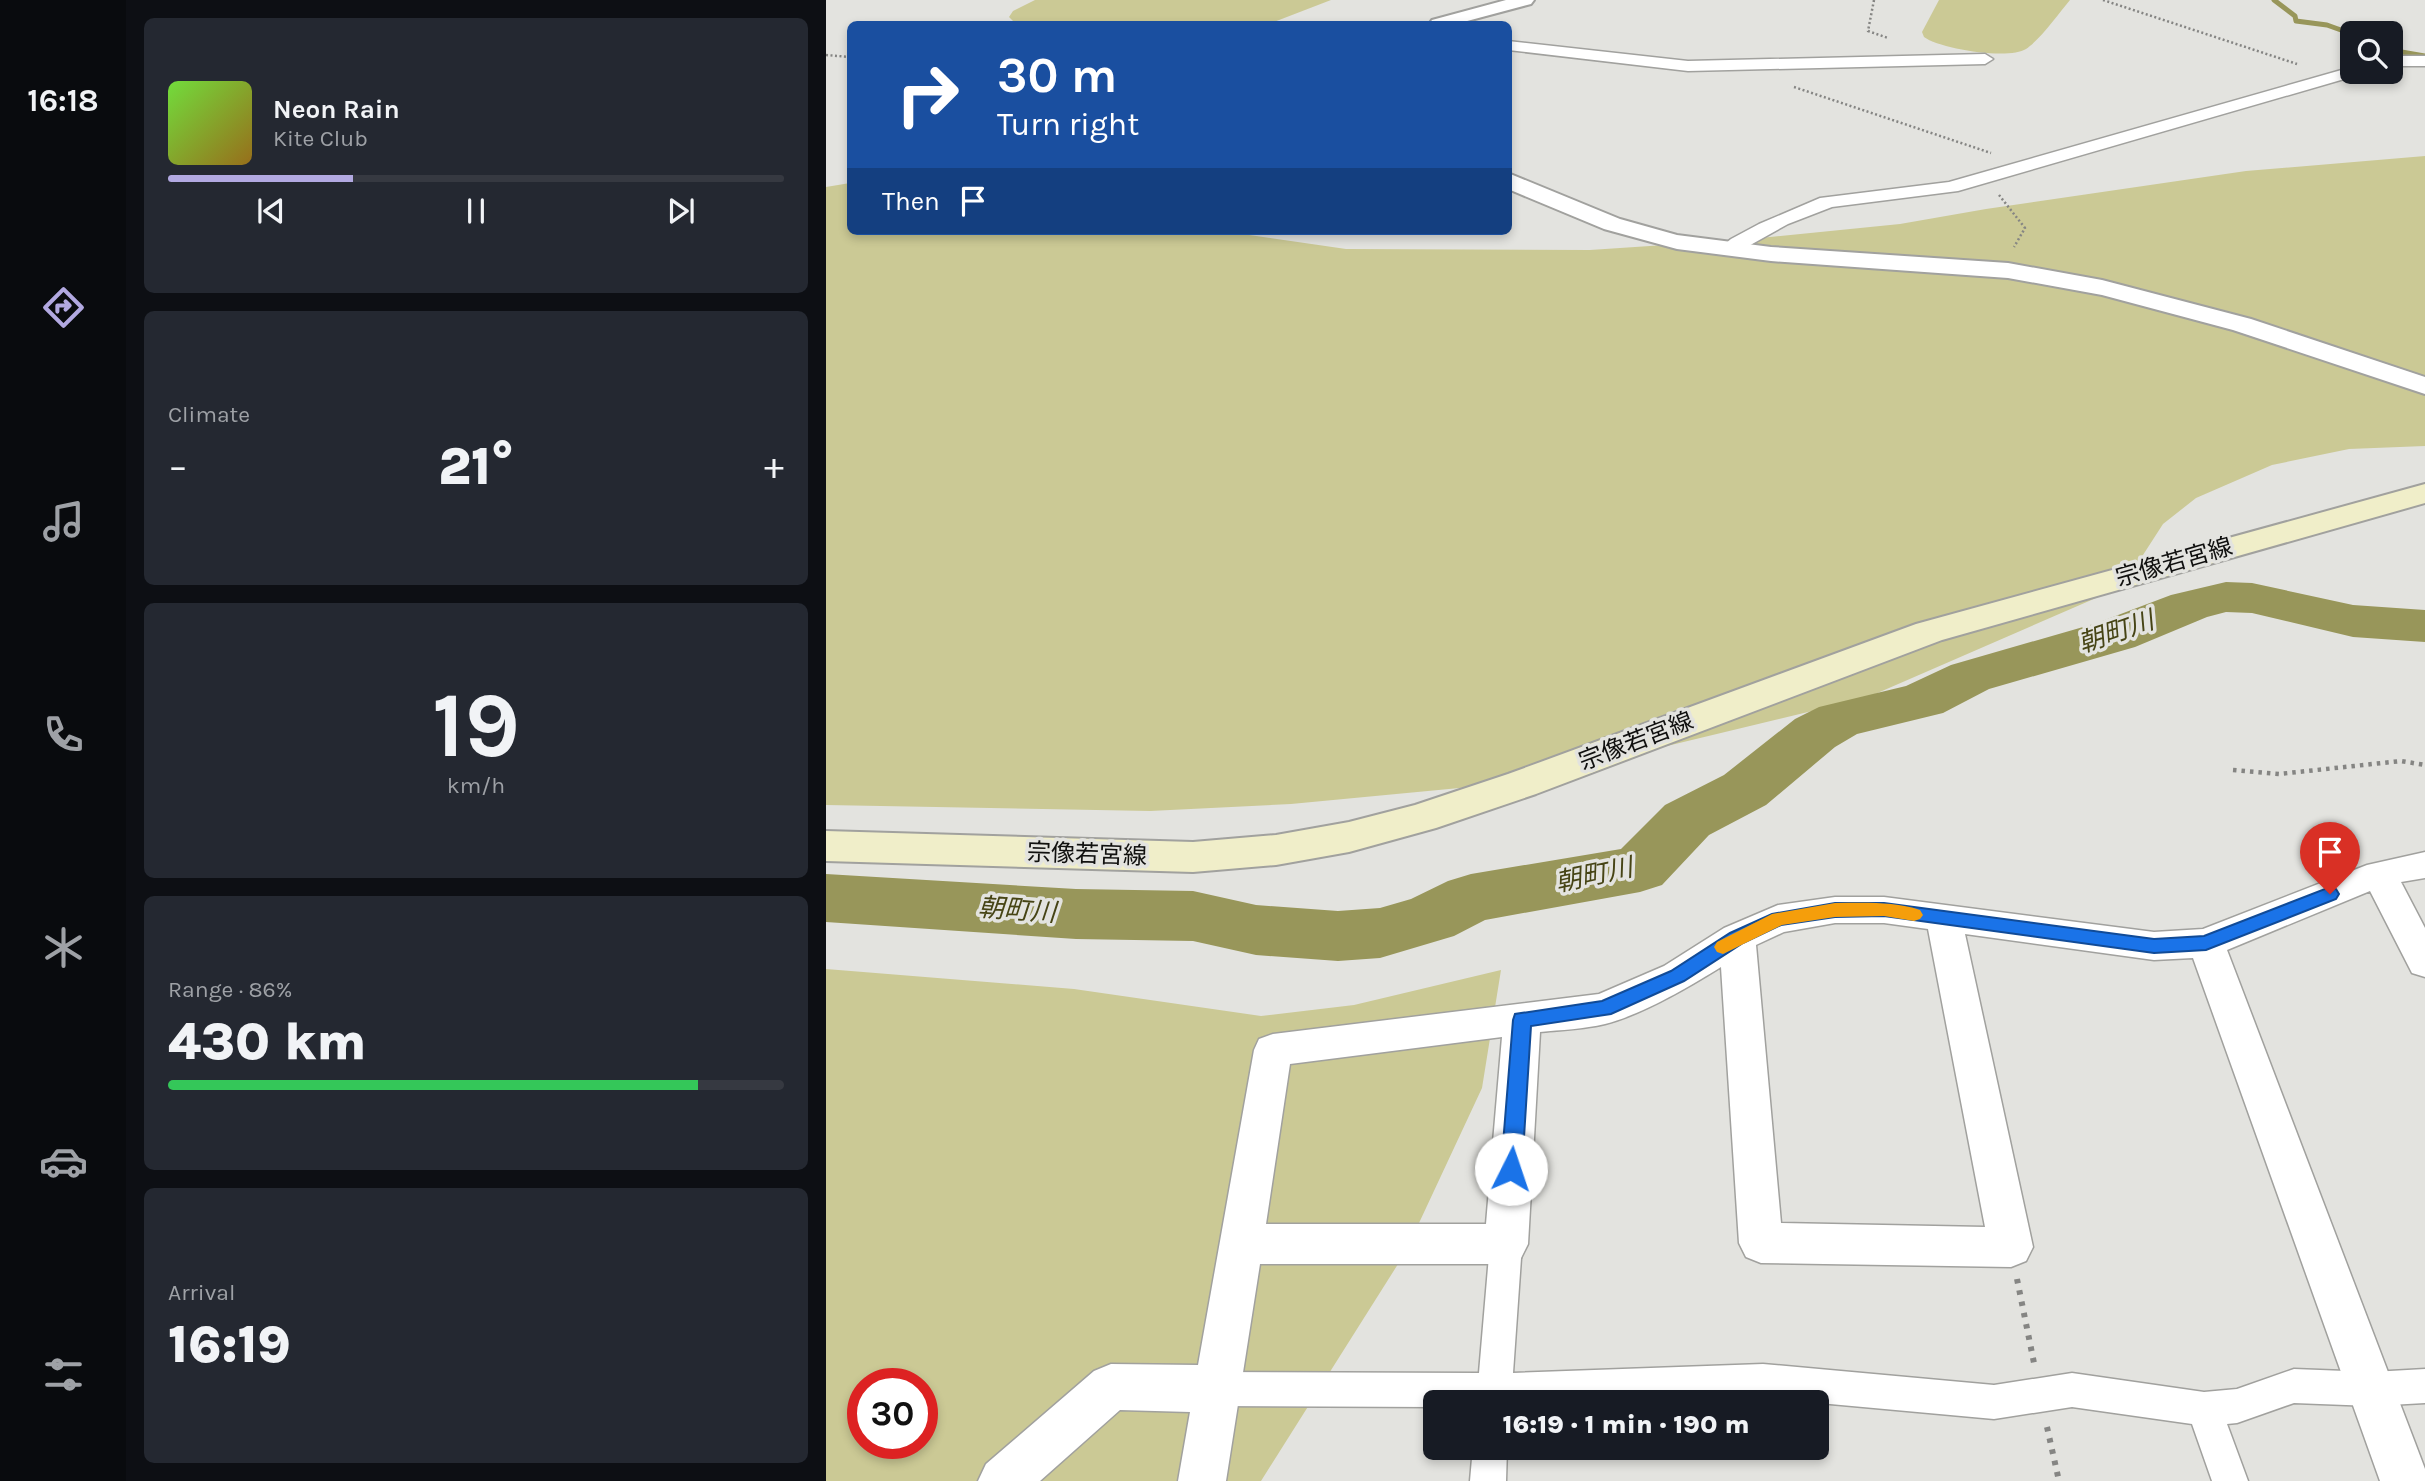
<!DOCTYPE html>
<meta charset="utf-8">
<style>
:root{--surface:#171b24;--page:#242831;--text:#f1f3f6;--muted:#9ea1a6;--line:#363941;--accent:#b2a9e1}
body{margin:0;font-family:Karla,"Noto Sans JP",sans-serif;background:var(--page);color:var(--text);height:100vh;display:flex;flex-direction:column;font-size:26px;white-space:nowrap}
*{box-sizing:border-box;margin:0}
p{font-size:23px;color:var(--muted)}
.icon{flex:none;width:38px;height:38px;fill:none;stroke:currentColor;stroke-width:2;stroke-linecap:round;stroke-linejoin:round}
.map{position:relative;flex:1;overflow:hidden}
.drawer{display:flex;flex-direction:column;gap:18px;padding:18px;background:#0d0f14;width:700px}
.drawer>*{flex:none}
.hud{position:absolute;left:21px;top:21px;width:665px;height:214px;border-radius:10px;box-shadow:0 4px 10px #0003;background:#1a4fa0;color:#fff;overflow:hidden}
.tools{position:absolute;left:1514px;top:21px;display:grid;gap:14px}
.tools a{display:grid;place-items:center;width:63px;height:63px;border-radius:10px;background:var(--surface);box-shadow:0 4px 10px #0003;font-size:35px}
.speed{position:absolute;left:21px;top:1368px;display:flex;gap:14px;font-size:35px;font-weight:700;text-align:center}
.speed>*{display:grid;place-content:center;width:91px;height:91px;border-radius:50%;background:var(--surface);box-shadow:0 4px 10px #0003;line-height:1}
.speed .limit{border:10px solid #d22;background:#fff;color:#111}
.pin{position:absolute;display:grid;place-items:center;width:60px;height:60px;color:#fff;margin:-72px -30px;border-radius:50% 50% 50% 0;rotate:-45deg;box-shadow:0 0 7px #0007}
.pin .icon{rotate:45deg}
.me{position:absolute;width:77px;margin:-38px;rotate:4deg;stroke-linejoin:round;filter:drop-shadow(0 0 5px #0008)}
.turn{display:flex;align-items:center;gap:24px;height:147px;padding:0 35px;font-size:32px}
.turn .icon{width:91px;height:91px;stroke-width:2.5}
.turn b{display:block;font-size:49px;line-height:60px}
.then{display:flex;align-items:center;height:66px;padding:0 35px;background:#0003;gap:14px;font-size:26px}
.big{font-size:52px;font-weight:800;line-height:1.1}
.drawer .card{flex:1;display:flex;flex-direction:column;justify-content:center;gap:10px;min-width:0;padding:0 24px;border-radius:10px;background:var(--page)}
.drawer .dial{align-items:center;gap:0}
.dial b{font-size:91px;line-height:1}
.song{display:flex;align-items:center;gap:21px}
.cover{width:84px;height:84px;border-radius:10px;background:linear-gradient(135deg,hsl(100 70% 55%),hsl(40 70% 35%))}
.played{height:7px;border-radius:4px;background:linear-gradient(90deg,var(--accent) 30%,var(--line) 30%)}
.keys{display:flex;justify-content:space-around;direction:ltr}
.heat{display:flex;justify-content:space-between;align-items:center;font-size:38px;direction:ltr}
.charge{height:10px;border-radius:5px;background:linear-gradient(90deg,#34c759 86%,var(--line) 0)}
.trip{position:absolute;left:597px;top:1390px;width:406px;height:70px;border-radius:10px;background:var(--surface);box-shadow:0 4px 10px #0003;font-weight:800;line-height:70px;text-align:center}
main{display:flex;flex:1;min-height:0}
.dock{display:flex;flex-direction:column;width:126px;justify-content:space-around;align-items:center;background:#090b0e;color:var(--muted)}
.dock .icon{width:49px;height:49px}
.dock .selected{color:var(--accent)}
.dock b{font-size:32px;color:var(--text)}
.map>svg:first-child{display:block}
.green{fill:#cbc995;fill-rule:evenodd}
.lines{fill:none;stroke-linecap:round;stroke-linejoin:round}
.stream{stroke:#98965a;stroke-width:5}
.river{fill:#98965a;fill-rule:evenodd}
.pedestrian-casing{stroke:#a1a19e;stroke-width:3}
.minor-casing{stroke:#a1a19e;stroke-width:3}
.tertiary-casing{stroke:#a1a19e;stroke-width:4}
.secondary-casing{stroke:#a1a19e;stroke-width:4}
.path-far2{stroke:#858583;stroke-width:2.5;stroke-dasharray:2 2.5;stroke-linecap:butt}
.path-far1{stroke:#858583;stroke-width:4.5;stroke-dasharray:3.5 5;stroke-linecap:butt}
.path{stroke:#858583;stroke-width:6;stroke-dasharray:4.5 7;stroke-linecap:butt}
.pedestrian{fill:#fff;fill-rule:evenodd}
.minor{fill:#fff;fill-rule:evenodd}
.tertiary{fill:#fff;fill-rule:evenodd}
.secondary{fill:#f0eec9;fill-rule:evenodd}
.route{fill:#1a73e8;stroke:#114b97;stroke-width:2}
.slow{fill:#f59e0b}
.labels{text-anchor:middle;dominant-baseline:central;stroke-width:7;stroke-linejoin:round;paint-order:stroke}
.street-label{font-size:24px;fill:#10100f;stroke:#e3e3df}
.water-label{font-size:26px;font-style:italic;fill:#464415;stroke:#e3e3df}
</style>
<main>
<nav class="dock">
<b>16:18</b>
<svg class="icon selected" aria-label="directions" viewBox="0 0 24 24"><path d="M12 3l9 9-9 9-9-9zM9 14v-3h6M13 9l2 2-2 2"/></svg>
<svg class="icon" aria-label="music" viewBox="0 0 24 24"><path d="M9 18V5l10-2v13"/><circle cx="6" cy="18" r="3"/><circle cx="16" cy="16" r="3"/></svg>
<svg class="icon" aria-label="phone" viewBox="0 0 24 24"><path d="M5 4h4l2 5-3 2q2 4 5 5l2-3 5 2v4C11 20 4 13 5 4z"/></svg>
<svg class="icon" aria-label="climate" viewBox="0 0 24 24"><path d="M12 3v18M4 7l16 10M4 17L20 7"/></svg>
<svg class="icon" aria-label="car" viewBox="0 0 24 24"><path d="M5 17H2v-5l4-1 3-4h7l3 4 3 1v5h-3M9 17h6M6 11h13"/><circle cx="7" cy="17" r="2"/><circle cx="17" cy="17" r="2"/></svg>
<svg class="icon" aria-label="filters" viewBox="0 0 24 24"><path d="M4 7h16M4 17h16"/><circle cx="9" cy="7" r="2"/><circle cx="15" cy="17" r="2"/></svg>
</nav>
<section class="drawer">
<div class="card">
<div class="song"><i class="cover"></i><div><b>Neon Rain</b><p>Kite Club</p></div></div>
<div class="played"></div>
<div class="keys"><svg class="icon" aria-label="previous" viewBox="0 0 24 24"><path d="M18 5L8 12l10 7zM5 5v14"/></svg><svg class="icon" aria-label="pause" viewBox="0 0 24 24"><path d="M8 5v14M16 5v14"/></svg><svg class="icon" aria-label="next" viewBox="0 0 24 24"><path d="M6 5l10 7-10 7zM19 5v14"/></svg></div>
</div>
<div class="card"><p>Climate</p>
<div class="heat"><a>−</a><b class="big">21°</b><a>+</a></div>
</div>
<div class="card dial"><b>19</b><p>km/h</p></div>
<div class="card"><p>Range · 86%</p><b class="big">430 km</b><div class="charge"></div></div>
<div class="card"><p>Arrival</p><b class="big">16:19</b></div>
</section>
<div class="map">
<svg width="1599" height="1481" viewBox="0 0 1599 1481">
<rect width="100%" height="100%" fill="#e3e3df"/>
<!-- green -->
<path class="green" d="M209 0H505L443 24H202L187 21 183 17 187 11Z
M1113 0H1244C1233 13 1214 40 1200 49 1183 60 1114 49 1098 37L1096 32Z
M1599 156V446L1523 449 1446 465 1370 498 1337 524 1306 572 1270 598 1040 698 787 759 644 787 465 804 324 811 0 805V187L24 183V231H395L520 249 764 250 914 240 1074 224 1160 209 1420 171Z
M0 969 248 989 435 1016 528 1005 675 970 656 1088 579 1253 435 1481H0ZM37 1384H96V1444H37Z"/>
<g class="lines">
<!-- stream -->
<path class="stream" d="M1448 0 1469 16 1470 21 1501 25 1526 34
M1564 50 1599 56"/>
<!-- river -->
<path class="river" d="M1400 582 1426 583 1527 605 1599 610V642L1527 637 1426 613 1400 612 1381 617 1309 647 1163 689 1117 713 1031 734 1009 747 940 805 883 835 836 885 814 892 659 920 628 936 554 958 512 961 430 955 367 941 250 939 0 922V874L250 889 367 891 430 905 512 911 554 908 585 899 622 881 645 874 795 849 839 805 898 775 969 719 993 707 1080 686 1125 665 1271 623 1345 595Z"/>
<defs>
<path id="pedestrian" d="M680 1230 691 1234 696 1244 687 1373 937 1364 1168 1385 1246 1373 1378 1392 1411 1389 1468 1369 1546 1372 1599 1369V1403L1546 1406 1468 1403 1411 1423 1401 1424 1422 1481H1386L1366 1424 1246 1407 1168 1419 937 1398 818 1402H609V1407L393 1406 381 1401 376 1389 381 1377 393 1372 653 1373 664 1244 669 1234Z
M647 1447H681L680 1481H644Z"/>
<path id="minor" d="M682 41 862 61 1159 54 1167 59 1159 64 862 71 682 50Z
M1564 56H1599V66H1564Z
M1526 67V72H1534L1532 75 1132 191 1006 207 962 224 910 253H896L893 249 905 239 933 224 994 198 1123 182Z
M1599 852V878L1575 882 1599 928V977L1586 973 1544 891 1401 950 1599 1469V1481H1554L1367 958 1328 960 1139 934 1207 1247 1200 1261 1185 1267 935 1263 920 1257 913 1243 895 967C863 987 815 1015 779 1024 758 1029 735 1030 714 1032L702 1244 695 1258 680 1264H434L400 1481H352L364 1412 294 1410 214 1481H152L160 1464 268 1371 285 1364 372 1365 428 1050 433 1039 447 1034 773 994 838 966 898 928 952 905 1009 897H1058L1328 932 1377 929 1541 865ZM1009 923H1058L1102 929 1159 1227 955 1223 930 945 958 932ZM676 1037 660 1224H440L464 1064Z"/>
<path id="tertiary" d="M680 0H708L705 4 630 24H603L606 20Z
M682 173 794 219 851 235 945 247 1182 263 1276 280 1425 319 1599 377V394L1407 330 1276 295 1182 278 945 261 851 249 778 229 682 189Z"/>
<path id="secondary" d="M1599 484V503L1116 640 710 794 610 828 523 852 450 865 367 872 0 861V831L367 842 450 835 523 822 589 805 682 774 1090 624Z"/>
</defs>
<!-- pedestrian casing -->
<use href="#pedestrian" class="pedestrian-casing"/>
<!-- minor casing -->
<use href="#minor" class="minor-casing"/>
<!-- tertiary casing -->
<use href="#tertiary" class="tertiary-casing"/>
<!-- secondary casing -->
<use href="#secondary" class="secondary-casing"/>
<!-- path-far2 -->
<path class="path-far2" d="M1048 0 1042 31 1062 38
M1277 0 1471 64
M0 55 24 57
M968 87 1165 153
M1173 195 1199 228 1188 247"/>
<!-- path-far1 -->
<path class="path-far1" d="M1407 770 1453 774 1575 761 1599 765"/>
<!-- path -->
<path class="path" d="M1191 1279 1208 1363
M1221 1427 1233 1481"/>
<!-- pedestrian -->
<use href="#pedestrian" class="pedestrian"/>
<!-- minor -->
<use href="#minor" class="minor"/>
<!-- tertiary -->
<use href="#tertiary" class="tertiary"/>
<!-- secondary -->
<use href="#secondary" class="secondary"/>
</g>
<!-- route -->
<path class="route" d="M1504 887 1510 889 1513 894 1510 899 1380 950 1328 953 1058 916 1009 917 955 925 917 943 858 981 785 1014 705 1026 696 1169 693 1176 685 1179 678 1176 675 1169 687 1020 689 1014 776 1001 845 971 904 933 946 914 1009 903H1058L1328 939 1378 936Z"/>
<!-- slow -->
<path class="slow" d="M1009 903C1037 903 1067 901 1094 910L1097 915 1094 919 1088 921 1058 916 1009 917 956 925 897 954 891 952 888 947 891 942 946 914Z"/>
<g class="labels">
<!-- street labels -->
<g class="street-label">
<text transform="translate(1348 562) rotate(-16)">宗像若宮線</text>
<text transform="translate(810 741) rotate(-21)">宗像若宮線</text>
<text transform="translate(261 854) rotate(2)">宗像若宮線</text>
</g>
<!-- water labels -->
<g class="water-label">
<text transform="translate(1290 632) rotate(-19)">朝町川</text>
<text transform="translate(768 875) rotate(-12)">朝町川</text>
<text transform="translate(191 910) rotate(4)">朝町川</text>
</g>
</g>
</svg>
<div class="tools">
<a><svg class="icon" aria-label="search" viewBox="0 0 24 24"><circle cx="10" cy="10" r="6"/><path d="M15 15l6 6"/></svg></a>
</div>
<div class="speed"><div class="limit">30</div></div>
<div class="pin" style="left:1504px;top:894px;background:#d93025"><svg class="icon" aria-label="arrive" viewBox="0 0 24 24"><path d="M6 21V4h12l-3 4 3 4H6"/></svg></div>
<svg class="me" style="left:685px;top:1169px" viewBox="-20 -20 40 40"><circle r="19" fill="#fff"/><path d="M0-13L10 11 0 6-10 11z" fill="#1a73e8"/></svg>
<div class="trip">16:19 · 1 min · 190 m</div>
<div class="hud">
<div class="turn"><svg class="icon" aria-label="right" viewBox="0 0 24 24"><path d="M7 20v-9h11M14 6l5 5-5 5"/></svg><div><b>30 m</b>Turn right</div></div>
<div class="then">Then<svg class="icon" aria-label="arrive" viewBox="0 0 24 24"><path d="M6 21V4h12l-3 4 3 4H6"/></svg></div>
</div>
</div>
</main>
